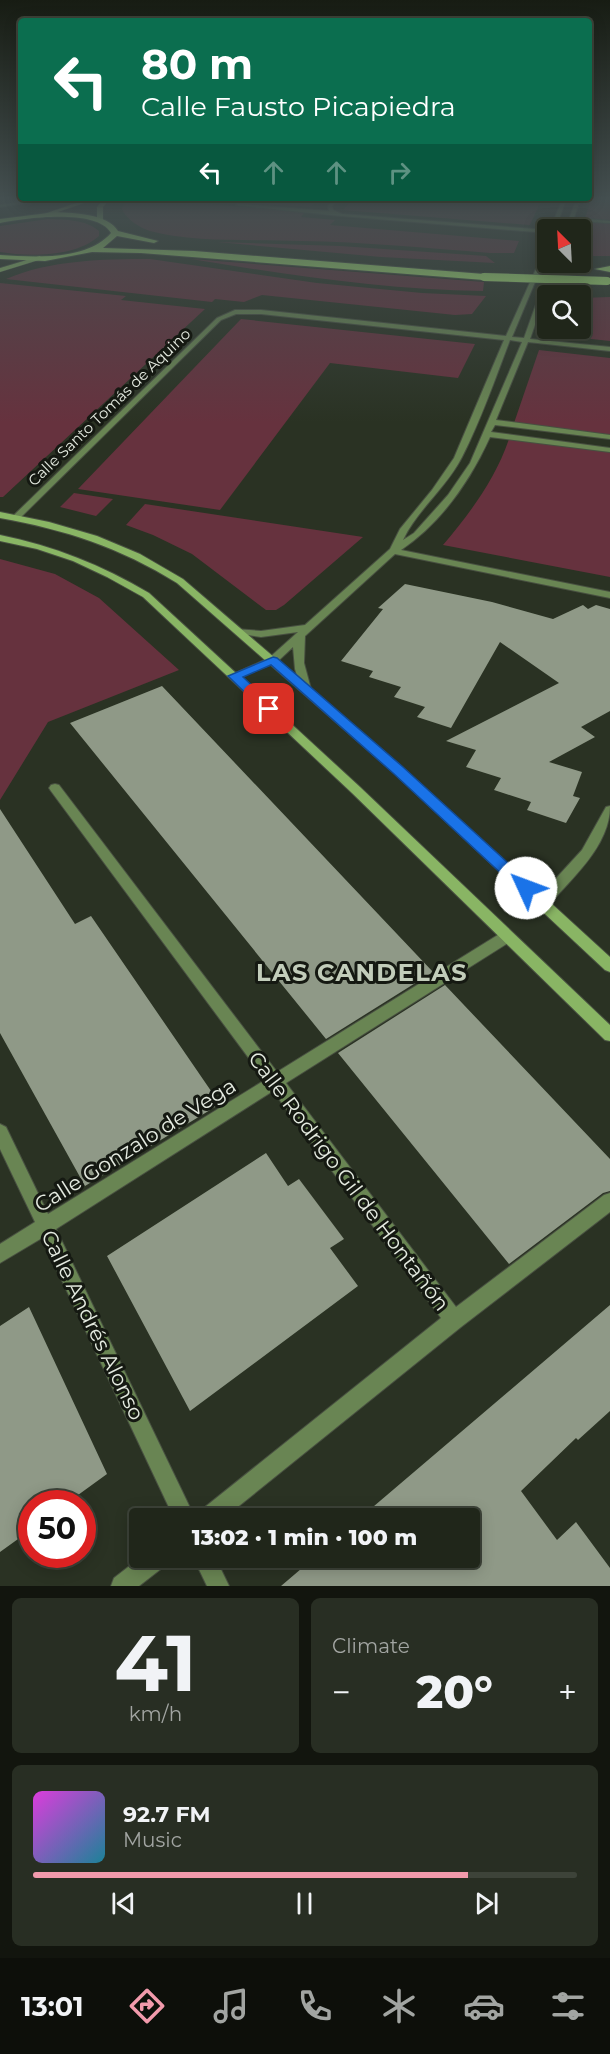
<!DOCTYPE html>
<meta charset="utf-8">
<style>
:root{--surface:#20261a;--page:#282e23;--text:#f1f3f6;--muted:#a2a5a2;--line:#3d4339;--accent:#f29aac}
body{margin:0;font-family:Montserrat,sans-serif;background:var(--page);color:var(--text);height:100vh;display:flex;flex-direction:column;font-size:22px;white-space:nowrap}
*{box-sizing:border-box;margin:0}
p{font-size:20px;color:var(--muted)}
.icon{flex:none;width:33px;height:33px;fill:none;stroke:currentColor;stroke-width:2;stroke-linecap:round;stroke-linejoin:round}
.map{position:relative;height:1586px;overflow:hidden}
.sheet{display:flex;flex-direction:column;gap:12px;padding:12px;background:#12150e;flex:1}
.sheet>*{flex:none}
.guide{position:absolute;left:18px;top:18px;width:574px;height:183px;border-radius:6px;box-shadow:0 3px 15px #0003,0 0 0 2px var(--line);background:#0b6e4f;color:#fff;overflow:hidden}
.needle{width:39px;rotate:336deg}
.tools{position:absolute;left:537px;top:219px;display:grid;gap:12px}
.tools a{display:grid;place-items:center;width:54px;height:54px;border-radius:6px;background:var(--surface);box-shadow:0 3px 15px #0003,0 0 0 2px var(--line);font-size:30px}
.speed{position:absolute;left:18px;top:1490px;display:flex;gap:12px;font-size:30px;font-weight:700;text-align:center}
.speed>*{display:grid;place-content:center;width:78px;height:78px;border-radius:50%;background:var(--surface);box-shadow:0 3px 15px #0003,0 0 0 2px var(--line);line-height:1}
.speed .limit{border:9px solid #d22;background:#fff;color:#111}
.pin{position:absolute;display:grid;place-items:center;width:51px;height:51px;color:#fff;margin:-26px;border-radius:12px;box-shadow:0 3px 9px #0006}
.me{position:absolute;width:66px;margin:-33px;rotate:313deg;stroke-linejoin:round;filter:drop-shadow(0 0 4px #0008)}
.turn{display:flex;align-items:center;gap:21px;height:126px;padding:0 24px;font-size:27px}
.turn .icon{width:78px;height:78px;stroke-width:2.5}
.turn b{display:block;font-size:42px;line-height:51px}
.lanes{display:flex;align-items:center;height:57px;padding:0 24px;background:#0003;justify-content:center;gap:30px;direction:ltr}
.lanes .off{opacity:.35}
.big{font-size:45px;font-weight:800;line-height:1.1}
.sheet .card{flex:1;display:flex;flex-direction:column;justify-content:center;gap:9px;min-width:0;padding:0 21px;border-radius:9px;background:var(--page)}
.sheet .dial{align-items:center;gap:0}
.dial b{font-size:78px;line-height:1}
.song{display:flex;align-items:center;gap:18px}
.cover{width:72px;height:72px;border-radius:9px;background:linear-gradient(135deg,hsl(300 70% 55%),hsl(190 70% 35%))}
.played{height:6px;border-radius:3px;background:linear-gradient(90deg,var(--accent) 80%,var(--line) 80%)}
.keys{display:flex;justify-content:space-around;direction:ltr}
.heat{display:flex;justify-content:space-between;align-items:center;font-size:33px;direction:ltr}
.sheet .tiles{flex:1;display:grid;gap:12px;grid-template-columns:1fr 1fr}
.card:last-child{grid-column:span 2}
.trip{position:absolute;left:129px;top:1508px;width:351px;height:60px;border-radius:6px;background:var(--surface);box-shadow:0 3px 15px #0003,0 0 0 2px var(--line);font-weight:800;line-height:60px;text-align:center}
.tabs{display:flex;height:96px;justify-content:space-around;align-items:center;background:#0d0f0a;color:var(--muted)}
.tabs .icon{width:42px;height:42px}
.tabs .current{color:var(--accent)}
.tabs b{font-size:27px;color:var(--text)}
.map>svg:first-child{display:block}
.green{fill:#66323e}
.building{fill:#8f9987}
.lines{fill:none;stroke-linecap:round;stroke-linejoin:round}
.street-casing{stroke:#485041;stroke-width:2}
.secondary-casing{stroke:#485041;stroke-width:2}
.primary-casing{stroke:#485041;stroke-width:1}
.highway-casing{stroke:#485041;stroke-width:2}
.street{fill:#698553;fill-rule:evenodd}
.secondary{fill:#89b564;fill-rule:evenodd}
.primary{fill:#a1da70;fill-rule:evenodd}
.highway{fill:#b7fc7a;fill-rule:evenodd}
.highway-bridge-casing{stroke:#485041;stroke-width:9;stroke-linecap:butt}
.highway-bridge{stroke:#b7fc7a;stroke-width:8}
.route{fill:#1a73e8;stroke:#114b97;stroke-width:1.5}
.labels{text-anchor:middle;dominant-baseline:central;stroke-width:6;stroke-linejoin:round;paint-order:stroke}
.far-street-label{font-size:15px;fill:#e5ebe1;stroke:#151912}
.near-street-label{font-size:21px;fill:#e5ebe1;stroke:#151912}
.district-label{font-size:24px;font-weight:bold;letter-spacing:1.5px;fill:#c2cdba;stroke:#151912}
</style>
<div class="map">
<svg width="610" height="1586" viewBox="0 0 610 1586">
<rect width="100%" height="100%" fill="#2a3223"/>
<!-- green -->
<path class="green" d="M130 200H160L305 212 301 217 335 220 330 225 519 241 514 253H490C427 248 364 242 301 241 255 239 194 243 150 231 140 228 126 219 122 209L124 204Z
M188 200H317L310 207Z
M352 200H541L530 225 343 210Z
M591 200H610V220L585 218Z
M48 219C66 220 85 219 99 231V236C76 257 29 257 0 252V226Z
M583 221 610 223V256H581V230Z
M217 242 340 246 486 256 495 263 381 257Z
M150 259 317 283 422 293 486 296 472 314 455 315 262 295 244 302 215 299 212 302 6 279C50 260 103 259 150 259Z
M191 259 484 282 483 291C385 290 288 275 191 259Z
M0 283 126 296 121 300 205 309 3 497H0Z
M610 297V341L545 334 547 327 580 328 581 298Z
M241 319 475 344 458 378 330 363 220 510 78 489Z
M539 350 610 358V435L514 423Z
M509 439 610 452V577L443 545C470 513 495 480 509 439Z
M74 493 113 499 96 516 60 507Z
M145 504 363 537 284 605 276 610H266L192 554 153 535 126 525Z
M0 559 55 574 99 598 179 670 48 722 0 800Z"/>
<!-- building -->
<path class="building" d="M405 584 492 602 553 619 583 605 588 609 596 605 610 609V711L581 727 595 737 549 762 582 772 573 796 580 798 566 823 527 810 531 802 494 790 501 778 466 767 476 750 446 741 559 683 500 642 451 728 417 717 425 707 394 697 401 687 369 677 373 671 341 661 383 609 378 608Z
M162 686 433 972 326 1039 70 723Z
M0 809 75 924 91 916 220 1104 85 1186 0 1033Z
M445 985 610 1159V1191L603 1193 509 1264 338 1053Z
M266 1153 288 1186 299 1179 344 1239 330 1248 358 1286 190 1411 107 1256Z
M610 1305V1411L578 1440 576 1438 521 1491 557 1540 576 1522 610 1568V1586H281L315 1557H470V1518H360Z
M29 1307 107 1474 67 1503H32V1529L0 1552V1326Z"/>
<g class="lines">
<defs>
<path id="street" d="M34 200H45L0 207V205Z
M333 200H338L332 206 333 210 342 214 548 230V233L341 216 236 205 238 204 329 211 328 206Z
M562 200H566L555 230H550Z
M576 200H580L574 218 610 221V223L573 221 570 230H565Z
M548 242V251L512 337 524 338 551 262H557L530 339 610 347V351L528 342 496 420 610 435V439L495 425 491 432 610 448V452L490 437C470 481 441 523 401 550L610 592V598L395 554 305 636 304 663 311 689 310 691 306 692 301 689 295 669 293 647 277 662 238 678 234 679 229 676 269 658 298 632 261 637 235 633V629L261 631 305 625 390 549 400 529 432 490 454 458 504 340 261 314H236L221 320 18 520 11 518 217 318 235 310H261L506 336ZM510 340 522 342 470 463 448 495 414 533 403 540C417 510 447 487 462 457 481 420 495 379 510 340Z
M55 784 59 785 277 1072 501 933 506 932 511 933 513 937 511 941 286 1083 456 1307 604 1195 610 1193V1212L461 1327 224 1518H197L200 1511 441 1318 273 1091 56 1229 195 1518H174L42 1238 0 1263V1244L35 1222 0 1149V1124L6 1127 48 1214 265 1080 51 791 49 788 51 785Z
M610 806C610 846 572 878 547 907L542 908 537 907 535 903 537 899 582 850 606 807Z
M141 1557H169L166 1565 139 1586H111L114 1578Z
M193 1557H215L229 1586H207Z"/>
<path id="secondary" d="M0 512 49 522 97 536 140 554 183 579 402 767 610 957V972L605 970 394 773 177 583C119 547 66 530 0 518Z
M0 535C54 546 102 565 149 593L360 787 610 1025V1041L605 1040 352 793 143 597 107 577 73 561 37 549 0 541Z"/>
<path id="primary" d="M85 200H93L46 216 41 215Z
M103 200H109L103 207V221L100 223 97 221V207Z
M40 256 42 259 0 272V268Z"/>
<path id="highway" d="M56 212C75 213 108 214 118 231L158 241 154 243 117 236 103 248 194 251 484 274 488 277 484 280 141 253 92 252 45 261 0 259V255C35 257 86 261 111 233 97 208 24 218 0 223V219Z
M610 266V272L595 269Z"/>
</defs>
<!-- street casing -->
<use href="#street" class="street-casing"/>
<!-- secondary casing -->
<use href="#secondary" class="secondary-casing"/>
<!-- primary casing -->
<use href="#primary" class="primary-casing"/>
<!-- highway casing -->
<use href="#highway" class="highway-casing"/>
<!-- street -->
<use href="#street" class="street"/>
<!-- secondary -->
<use href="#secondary" class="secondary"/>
<!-- primary -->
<use href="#primary" class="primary"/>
<!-- highway -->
<use href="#highway" class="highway"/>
<defs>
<path id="highway-bridge" d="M484 277 607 281"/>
</defs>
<!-- highway-bridge casing -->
<use href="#highway-bridge" class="highway-bridge-casing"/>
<!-- highway-bridge -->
<use href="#highway-bridge" class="highway-bridge"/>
</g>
<!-- sky -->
<linearGradient id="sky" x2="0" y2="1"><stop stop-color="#171c13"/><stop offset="0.47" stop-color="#444f50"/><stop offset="1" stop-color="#444f50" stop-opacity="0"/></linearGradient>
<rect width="610" height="422" fill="url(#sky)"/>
<!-- route -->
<path class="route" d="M273 657 277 658 403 767 531 884 533 888 531 892H521L393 773 271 665 243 677 274 706 275 709 269 713 265 712 228 676Z"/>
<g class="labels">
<!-- far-street labels -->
<g class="far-street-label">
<text transform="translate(109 407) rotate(-44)">Calle Santo Tomás de Aquino</text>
</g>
<!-- near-street labels -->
<g class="near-street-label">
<text transform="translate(135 1145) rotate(-32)">Calle Gonzalo de Vega</text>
<text transform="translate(349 1181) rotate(53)">Calle Rodrigo Gil de Hontañón</text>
<text transform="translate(93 1325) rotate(64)">Calle Andrés Alonso</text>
</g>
<!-- district labels -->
<g class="district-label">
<text x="362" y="972">LAS CANDELAS</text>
</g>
</g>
</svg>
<div class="tools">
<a><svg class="needle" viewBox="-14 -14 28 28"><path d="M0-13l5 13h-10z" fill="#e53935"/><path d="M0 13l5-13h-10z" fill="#a2a5a2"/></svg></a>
<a><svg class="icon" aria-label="search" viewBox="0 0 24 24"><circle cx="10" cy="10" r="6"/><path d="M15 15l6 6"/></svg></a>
</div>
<div class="speed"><div class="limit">50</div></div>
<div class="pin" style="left:269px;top:709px;background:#d93025"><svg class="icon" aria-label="arrive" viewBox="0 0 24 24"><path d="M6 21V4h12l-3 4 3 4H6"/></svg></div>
<svg class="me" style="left:526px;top:888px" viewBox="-20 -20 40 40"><circle r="19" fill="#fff"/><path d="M0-13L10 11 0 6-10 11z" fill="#1a73e8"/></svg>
<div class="trip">13:02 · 1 min · 100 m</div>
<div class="guide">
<div class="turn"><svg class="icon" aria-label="left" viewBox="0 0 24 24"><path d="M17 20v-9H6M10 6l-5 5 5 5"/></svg><div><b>80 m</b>Calle Fausto Picapiedra</div></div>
<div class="lanes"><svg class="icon" aria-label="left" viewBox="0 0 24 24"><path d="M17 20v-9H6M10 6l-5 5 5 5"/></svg><svg class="icon off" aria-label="ahead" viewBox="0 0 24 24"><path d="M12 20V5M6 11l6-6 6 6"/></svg><svg class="icon off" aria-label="ahead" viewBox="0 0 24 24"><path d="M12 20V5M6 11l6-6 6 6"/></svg><svg class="icon off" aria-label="right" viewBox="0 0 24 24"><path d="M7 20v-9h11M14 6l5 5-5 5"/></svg></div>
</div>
</div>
<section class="sheet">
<div class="tiles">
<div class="card dial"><b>41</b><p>km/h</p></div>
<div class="card"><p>Climate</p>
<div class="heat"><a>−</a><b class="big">20°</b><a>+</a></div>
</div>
<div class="card">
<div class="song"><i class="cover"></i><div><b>92.7 FM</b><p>Music</p></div></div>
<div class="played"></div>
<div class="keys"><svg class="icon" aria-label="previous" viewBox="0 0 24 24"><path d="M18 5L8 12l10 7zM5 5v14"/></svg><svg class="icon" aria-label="pause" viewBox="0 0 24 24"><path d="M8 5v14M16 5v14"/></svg><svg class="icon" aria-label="next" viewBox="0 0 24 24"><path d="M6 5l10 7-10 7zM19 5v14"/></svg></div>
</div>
</div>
</section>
<nav class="tabs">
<b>13:01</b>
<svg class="icon current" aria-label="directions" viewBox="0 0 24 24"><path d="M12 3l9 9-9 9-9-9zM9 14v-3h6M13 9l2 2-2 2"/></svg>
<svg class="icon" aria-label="music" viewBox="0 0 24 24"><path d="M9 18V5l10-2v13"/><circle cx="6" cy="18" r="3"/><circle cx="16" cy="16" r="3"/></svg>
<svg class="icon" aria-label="phone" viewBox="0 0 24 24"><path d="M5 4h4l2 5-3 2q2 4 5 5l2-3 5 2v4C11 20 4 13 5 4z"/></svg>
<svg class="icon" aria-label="climate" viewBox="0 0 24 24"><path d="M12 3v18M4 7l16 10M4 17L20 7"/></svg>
<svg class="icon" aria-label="car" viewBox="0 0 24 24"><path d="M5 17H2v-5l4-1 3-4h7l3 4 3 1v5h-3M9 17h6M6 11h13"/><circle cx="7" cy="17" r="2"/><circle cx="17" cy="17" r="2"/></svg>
<svg class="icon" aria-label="filters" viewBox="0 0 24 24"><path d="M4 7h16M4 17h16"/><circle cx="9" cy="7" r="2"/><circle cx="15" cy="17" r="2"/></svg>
</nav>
